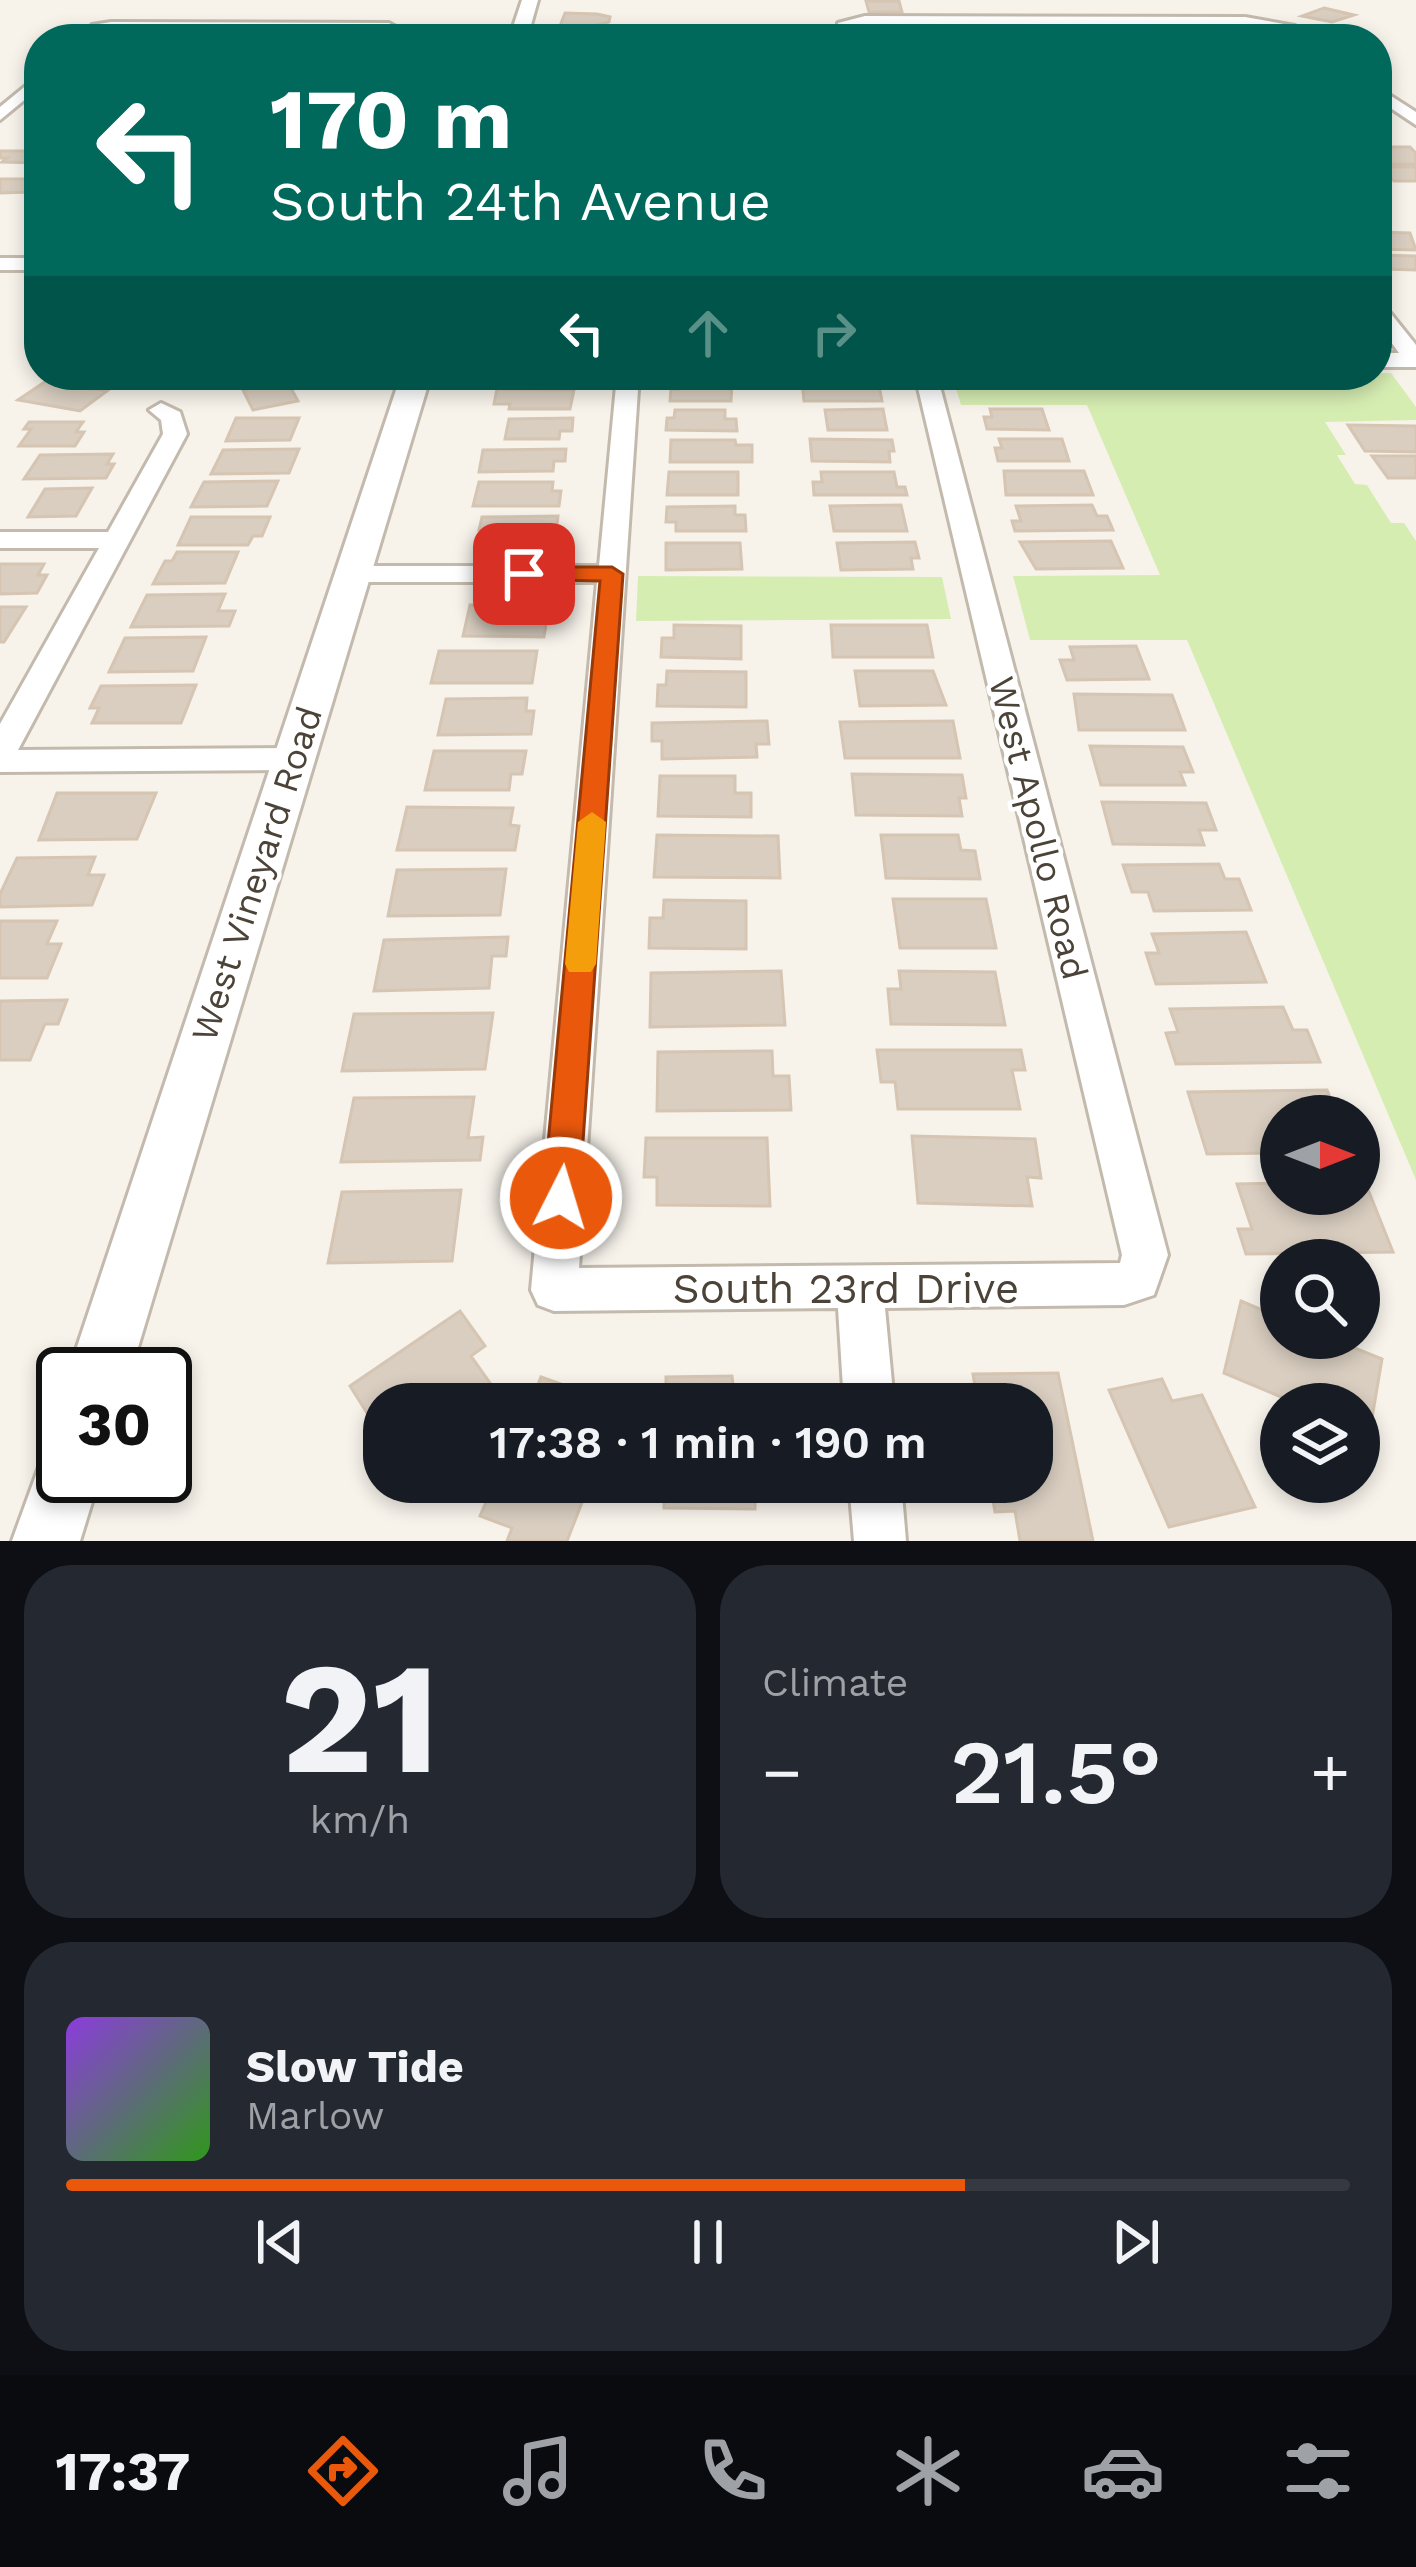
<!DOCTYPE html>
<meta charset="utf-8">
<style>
:root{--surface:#171b24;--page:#242831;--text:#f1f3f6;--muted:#9ea1a6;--line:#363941;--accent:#ea580c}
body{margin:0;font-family:"Work Sans",sans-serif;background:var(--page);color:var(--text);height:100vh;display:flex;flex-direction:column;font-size:45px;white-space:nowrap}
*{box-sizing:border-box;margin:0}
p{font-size:39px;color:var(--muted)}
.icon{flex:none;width:66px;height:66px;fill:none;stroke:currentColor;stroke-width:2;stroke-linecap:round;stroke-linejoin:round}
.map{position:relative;height:1541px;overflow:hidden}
.drawer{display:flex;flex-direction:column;gap:24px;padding:24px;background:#0d0f14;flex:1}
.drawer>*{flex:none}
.top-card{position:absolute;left:24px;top:24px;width:1368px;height:366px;border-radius:48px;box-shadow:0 6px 18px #0003;background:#00695c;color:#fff;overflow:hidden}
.needle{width:78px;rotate:90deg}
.controls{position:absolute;left:1260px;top:1095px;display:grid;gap:24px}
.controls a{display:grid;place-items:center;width:120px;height:120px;border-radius:50%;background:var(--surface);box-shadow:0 6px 18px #0003;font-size:60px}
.speed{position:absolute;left:36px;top:1347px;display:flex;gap:24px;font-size:60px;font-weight:700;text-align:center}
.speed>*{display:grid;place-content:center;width:156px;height:156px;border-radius:50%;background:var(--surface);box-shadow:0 6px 18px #0003;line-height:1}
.speed .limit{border:6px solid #111;border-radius:18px;background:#fff;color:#111}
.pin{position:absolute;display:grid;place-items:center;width:102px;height:102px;color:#fff;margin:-51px;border-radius:24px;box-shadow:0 6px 18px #0006}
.me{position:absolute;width:132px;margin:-66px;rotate:5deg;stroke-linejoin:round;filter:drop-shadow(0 0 9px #0008)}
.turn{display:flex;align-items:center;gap:42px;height:252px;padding:0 48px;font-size:54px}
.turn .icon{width:156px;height:156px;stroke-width:2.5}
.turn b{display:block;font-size:84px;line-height:102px}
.lanes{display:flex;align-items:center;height:114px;padding:0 48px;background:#0003;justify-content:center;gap:60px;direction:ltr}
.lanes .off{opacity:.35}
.big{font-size:90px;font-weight:600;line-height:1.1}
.drawer .tile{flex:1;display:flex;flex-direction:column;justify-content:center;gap:18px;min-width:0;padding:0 42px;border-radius:48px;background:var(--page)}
.drawer .dial{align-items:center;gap:0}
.dial b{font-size:156px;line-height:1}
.song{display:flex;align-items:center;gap:36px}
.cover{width:144px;height:144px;border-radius:18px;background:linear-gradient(135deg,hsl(270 70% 55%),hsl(110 70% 35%))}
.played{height:12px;border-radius:6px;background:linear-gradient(90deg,var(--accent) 70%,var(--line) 70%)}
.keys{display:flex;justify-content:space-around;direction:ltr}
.heat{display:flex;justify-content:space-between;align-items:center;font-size:66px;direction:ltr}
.drawer .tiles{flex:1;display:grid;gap:24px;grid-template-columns:1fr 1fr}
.tile:last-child{grid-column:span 2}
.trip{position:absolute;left:363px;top:1383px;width:690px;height:120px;border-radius:48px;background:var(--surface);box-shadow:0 6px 18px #0003;font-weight:600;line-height:120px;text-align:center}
.tab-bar{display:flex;height:192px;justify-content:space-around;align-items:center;background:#090b0e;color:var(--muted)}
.tab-bar .icon{width:84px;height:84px}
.tab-bar .on{color:var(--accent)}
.tab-bar b{font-size:54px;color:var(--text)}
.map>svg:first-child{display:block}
.green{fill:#d6edb2}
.building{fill:#d9cec0;stroke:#d5c5b2;stroke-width:3}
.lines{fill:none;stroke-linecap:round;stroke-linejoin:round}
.minor-casing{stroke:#c3baad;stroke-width:6}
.tertiary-casing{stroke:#c3baad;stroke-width:6}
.minor{fill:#fff;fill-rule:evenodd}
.tertiary{fill:#fff;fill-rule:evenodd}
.route{fill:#ea580c;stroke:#983908;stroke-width:3}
.slow{fill:#f59e0b}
.labels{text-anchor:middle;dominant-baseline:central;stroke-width:9;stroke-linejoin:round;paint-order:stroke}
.street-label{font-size:36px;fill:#4c4338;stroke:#fff}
.near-street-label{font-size:42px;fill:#4c4338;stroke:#fff}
</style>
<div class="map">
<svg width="1416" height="1541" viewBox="0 0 1416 1541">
<rect width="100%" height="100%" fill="#f7f3eb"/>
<!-- green -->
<path class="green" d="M1391 373 1416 407V420L1325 422 1346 455H1337L1355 484 1367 485 1391 523H1404L1416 541V1180L1187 640H1030L1013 576 1160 575 1087 405H961L952 375H1149L1197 383 1266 375Z
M638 576 942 577 951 619 636 621Z"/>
<!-- building -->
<path class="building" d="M866 1H899L902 12H869Z
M1324 8 1354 15 1332 22 1302 16Z
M565 13 597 14 610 17 609 22 593 26H560Z
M1029 27H1046L1053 39H1017L1013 29Z
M1077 28H1112L1120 39H1085Z
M1377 147H1410L1416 153V164H1391Z
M0 151H39V163L2 162 7 158H0Z
M1381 167H1416V181H1394Z
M0 179H39V184L31 192 0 193Z
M1377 232 1410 233 1416 250 1377 249Z
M1377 255 1416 256V270L1385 269Z
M46 381 107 391 80 411 18 400Z
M287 381 298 401 253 410 243 390Z
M679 381 732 382 731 401H670L671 389H678Z
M802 381H878L882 401H804Z
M497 389 574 390 570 409H509L510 404H494Z
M883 409 887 430H828L825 410Z
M990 409H1042L1049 430 987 429 984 417H992Z
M675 410H725V419H736L737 431 666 430 667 418H674Z
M236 418H299L290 440 226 441Z
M573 418 572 431H560L559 439H505L509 419Z
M29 422H83L76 432H84L75 446H19L31 429H24Z
M1348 425 1416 426V452L1365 451Z
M810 439 892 440 894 451H889L890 462 812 461Z
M999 439H1062L1069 461H998L995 448H1002Z
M671 440H735L736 445H752V462H670Z
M299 449 289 473 211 474 223 450Z
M566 449 565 461H554L553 471 479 472 483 450Z
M113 454 107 464H114L106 478 24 479 40 455Z
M1372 456H1416V478H1388Z
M1004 471H1084L1093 495H1006Z
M669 472H738V495H667Z
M821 472H894L897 487H905L907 495H814L813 482H822Z
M278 481 267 506 191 507 204 482Z
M479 482H553L552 491H561L559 506H473Z
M92 488 76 516 28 517 45 489Z
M901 505 907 531H834L830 506Z
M1092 505 1097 516H1107L1113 530 1015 531 1012 521H1021L1016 506Z
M735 506V515H745L746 531H676V522H666L667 507Z
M558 516 556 532H548L546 542 489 543 491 530H479L482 517Z
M191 517H270L262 536H253L248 545H178Z
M1111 541 1123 568 1036 569 1020 542Z
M915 542 919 558H911L913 569 841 570 837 543Z
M666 543H740L742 569 666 570Z
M177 552H238L225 583 153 584 165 561H172Z
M0 564H44L38 575H47L37 593 0 594Z
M225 594 218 611H235L229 626 131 627 147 595Z
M470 605 535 606 532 617 547 618 544 637 463 636Z
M0 607H26L4 642H0Z
M674 625 741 626V659L661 657 662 638H674Z
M831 625H927L933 657H833Z
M206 637 193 671 109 672 125 638Z
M1136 646 1149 679 1067 680 1060 660H1074L1070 647Z
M439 651H537L532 683H431Z
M667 671 746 672V707L657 706 658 685H666Z
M855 671H933L946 705 860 706Z
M196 685 181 723H92L99 708H90L101 686Z
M1074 694 1172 695 1185 730H1079Z
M527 698 526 711H534L531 734 438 735 446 699Z
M767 721 769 744H756L757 757 662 759V741H652V723Z
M953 721 960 758H845L840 722Z
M1090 746 1183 747 1193 772H1180L1185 785H1101Z
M434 751H526L522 774H511L509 790H425Z
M852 774 962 775 966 798H959L962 816 856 815Z
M660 776H735V793H751V817L658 816Z
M57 793H156L137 839 39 840Z
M1102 802 1206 803 1216 830H1199L1204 845 1113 844Z
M407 807 513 808 510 825 519 826 515 850H397Z
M657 835 778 836 780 878 654 877Z
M881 835H958L961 850 975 851 980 879 886 878Z
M95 857 88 875H104L92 905 0 907V894L17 858Z
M1219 864 1225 879H1239L1251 910 1154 911 1148 892H1132L1123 865Z
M506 869 500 915 388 916 397 870Z
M893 899H986L996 948H900Z
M664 900 746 901V949L649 948 650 918H663Z
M0 921H57L47 944H61L47 978H0Z
M1246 932 1266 982 1156 984 1146 953H1159L1152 934Z
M508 937 506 956H492L489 988 374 991 384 940Z
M781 971 785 1025 650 1027 651 973Z
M899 971 995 972 1005 1025 891 1024 888 989H901Z
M67 1000 58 1024H45L30 1060H0V1001Z
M1283 1007 1293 1030H1307L1320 1062 1176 1064 1166 1033 1178 1032 1170 1009Z
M493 1013 485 1069 342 1071 354 1014Z
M877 1050H1021L1025 1070H1012L1020 1109H898L895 1082H881Z
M772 1051 773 1076H789L791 1110 657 1111 658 1052Z
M1327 1090 1338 1116H1281V1153L1207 1154 1188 1092Z
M474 1097 468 1138 483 1137 480 1160 341 1162 354 1098Z
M912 1136 1035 1139 1041 1178 1027 1177 1032 1206 918 1203Z
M646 1138H767L770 1206 657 1205V1177H644Z
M1359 1182H1365L1393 1252 1246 1254 1238 1229H1252L1237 1184 1281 1183V1194H1359Z
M461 1190 452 1261 328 1263 342 1192Z
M1241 1301 1281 1318V1338H1330L1382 1359 1372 1418 1359 1412V1404H1298L1224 1373Z
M460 1311 485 1346 471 1356 490 1383 462 1404H384V1440L350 1386Z
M1058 1373 1093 1541H1020L1015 1511 995 1512 990 1482H1032V1404H978L973 1374Z
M732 1376 734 1394 754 1393V1404H666V1377Z
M541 1377 592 1395 589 1404H530Z
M1162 1379 1172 1401 1202 1395 1255 1507 1169 1527 1109 1390Z
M495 1482H590L567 1541H507L512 1528 480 1516Z
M664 1482H755V1509L664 1508Z"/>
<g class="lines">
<defs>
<path id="minor" d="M865 16 1245 17 1295 26 1288 30 1245 25 865 24 850 28 853 39H839L838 23Z
M111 22 389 23 396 27 391 39H377L380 31 111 30 93 39H78L92 25Z
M39 75V88L0 120V107Z
M1377 87 1416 112V125L1377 99Z
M0 258H39V270H0Z
M1377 303 1384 305 1416 345V367H1377V353H1399L1377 323Z
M617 375H639L579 1268 1120 1263 1122 1255 915 375H937L1168 1255 1154 1295 1124 1305 885 1308 894 1404H844L838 1308 554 1311 538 1305 531 1290 597 582H352L338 574 352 566H599Z
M1165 375H1218C1207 386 1176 386 1165 375Z
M161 403 180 412 187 434 18 750 294 748 306 751 310 759 306 767 294 770 0 772V724L99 548H0V532H108L163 434 161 420 149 410Z
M849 1482H901L906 1541H854Z"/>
<path id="tertiary" d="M522 0H538L527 39H509Z
M401 375H431L130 1374H68Z
M63 1445V1476H100L80 1541H12L44 1453Z"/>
</defs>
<!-- minor casing -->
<use href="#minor" class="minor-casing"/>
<!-- tertiary casing -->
<use href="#tertiary" class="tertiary-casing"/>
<!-- minor -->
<use href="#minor" class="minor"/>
<!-- tertiary -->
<use href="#tertiary" class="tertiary"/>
</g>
<!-- route -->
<path class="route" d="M524 567H612L623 574 579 1198 574 1209 561 1214 548 1209 543 1198 600 581 516 579V569Z"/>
<!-- slow -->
<path class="slow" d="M592 812 606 822 596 964 591 972H569L565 964 578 822Z"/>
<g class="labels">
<!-- street labels -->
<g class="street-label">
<text transform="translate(1038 828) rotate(76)">West Apollo Road</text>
<text transform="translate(257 874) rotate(-72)">West Vineyard Road</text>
</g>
<!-- near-street labels -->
<g class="near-street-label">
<text x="846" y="1288">South 23rd Drive</text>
</g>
</g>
</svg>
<div class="controls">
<a><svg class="needle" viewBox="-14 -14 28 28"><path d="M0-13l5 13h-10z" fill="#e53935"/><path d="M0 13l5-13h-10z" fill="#9ea1a6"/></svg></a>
<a><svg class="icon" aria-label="search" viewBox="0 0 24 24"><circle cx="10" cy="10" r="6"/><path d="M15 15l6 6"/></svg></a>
<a><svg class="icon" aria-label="layers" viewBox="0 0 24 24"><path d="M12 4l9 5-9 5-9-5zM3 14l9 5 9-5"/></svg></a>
</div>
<div class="speed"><div class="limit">30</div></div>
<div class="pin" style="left:524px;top:574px;background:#d93025"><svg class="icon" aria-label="arrive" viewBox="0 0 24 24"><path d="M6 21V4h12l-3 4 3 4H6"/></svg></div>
<svg class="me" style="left:561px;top:1198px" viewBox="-20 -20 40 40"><circle r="17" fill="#ea580c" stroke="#fff" stroke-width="3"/><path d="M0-11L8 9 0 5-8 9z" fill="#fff"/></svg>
<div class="trip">17:38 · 1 min · 190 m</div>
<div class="top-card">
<div class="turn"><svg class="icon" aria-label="left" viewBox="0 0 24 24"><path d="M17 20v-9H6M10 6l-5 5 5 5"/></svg><div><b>170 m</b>South 24th Avenue</div></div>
<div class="lanes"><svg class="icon" aria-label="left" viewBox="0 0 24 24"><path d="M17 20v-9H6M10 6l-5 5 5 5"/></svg><svg class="icon off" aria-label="ahead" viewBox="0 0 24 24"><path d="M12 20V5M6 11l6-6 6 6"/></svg><svg class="icon off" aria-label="right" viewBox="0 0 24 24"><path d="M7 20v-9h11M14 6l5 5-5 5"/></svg></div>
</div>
</div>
<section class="drawer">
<div class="tiles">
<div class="tile dial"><b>21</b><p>km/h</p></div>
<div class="tile"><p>Climate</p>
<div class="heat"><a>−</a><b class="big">21.5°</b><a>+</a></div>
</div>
<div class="tile">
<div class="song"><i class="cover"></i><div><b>Slow Tide</b><p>Marlow</p></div></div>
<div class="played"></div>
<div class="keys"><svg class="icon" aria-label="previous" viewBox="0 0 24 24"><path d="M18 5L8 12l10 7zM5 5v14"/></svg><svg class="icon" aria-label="pause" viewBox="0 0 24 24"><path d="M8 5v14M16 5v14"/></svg><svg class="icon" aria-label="next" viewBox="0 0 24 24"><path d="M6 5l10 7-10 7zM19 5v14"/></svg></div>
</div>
</div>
</section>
<nav class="tab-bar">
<b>17:37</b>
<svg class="icon on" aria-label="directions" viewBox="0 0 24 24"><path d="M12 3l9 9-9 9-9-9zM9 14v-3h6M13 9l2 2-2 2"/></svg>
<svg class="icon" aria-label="music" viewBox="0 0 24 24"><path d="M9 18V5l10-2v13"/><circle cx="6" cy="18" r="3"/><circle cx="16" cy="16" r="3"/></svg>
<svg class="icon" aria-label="phone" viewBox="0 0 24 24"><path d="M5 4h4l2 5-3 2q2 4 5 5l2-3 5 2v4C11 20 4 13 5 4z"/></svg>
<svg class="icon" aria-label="climate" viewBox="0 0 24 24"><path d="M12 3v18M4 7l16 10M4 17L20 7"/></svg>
<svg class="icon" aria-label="car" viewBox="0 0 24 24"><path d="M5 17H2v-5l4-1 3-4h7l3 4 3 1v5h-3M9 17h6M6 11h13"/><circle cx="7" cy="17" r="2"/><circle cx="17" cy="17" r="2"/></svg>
<svg class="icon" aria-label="filters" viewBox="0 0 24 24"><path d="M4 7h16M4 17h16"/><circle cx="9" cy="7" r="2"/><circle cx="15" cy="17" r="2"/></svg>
</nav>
